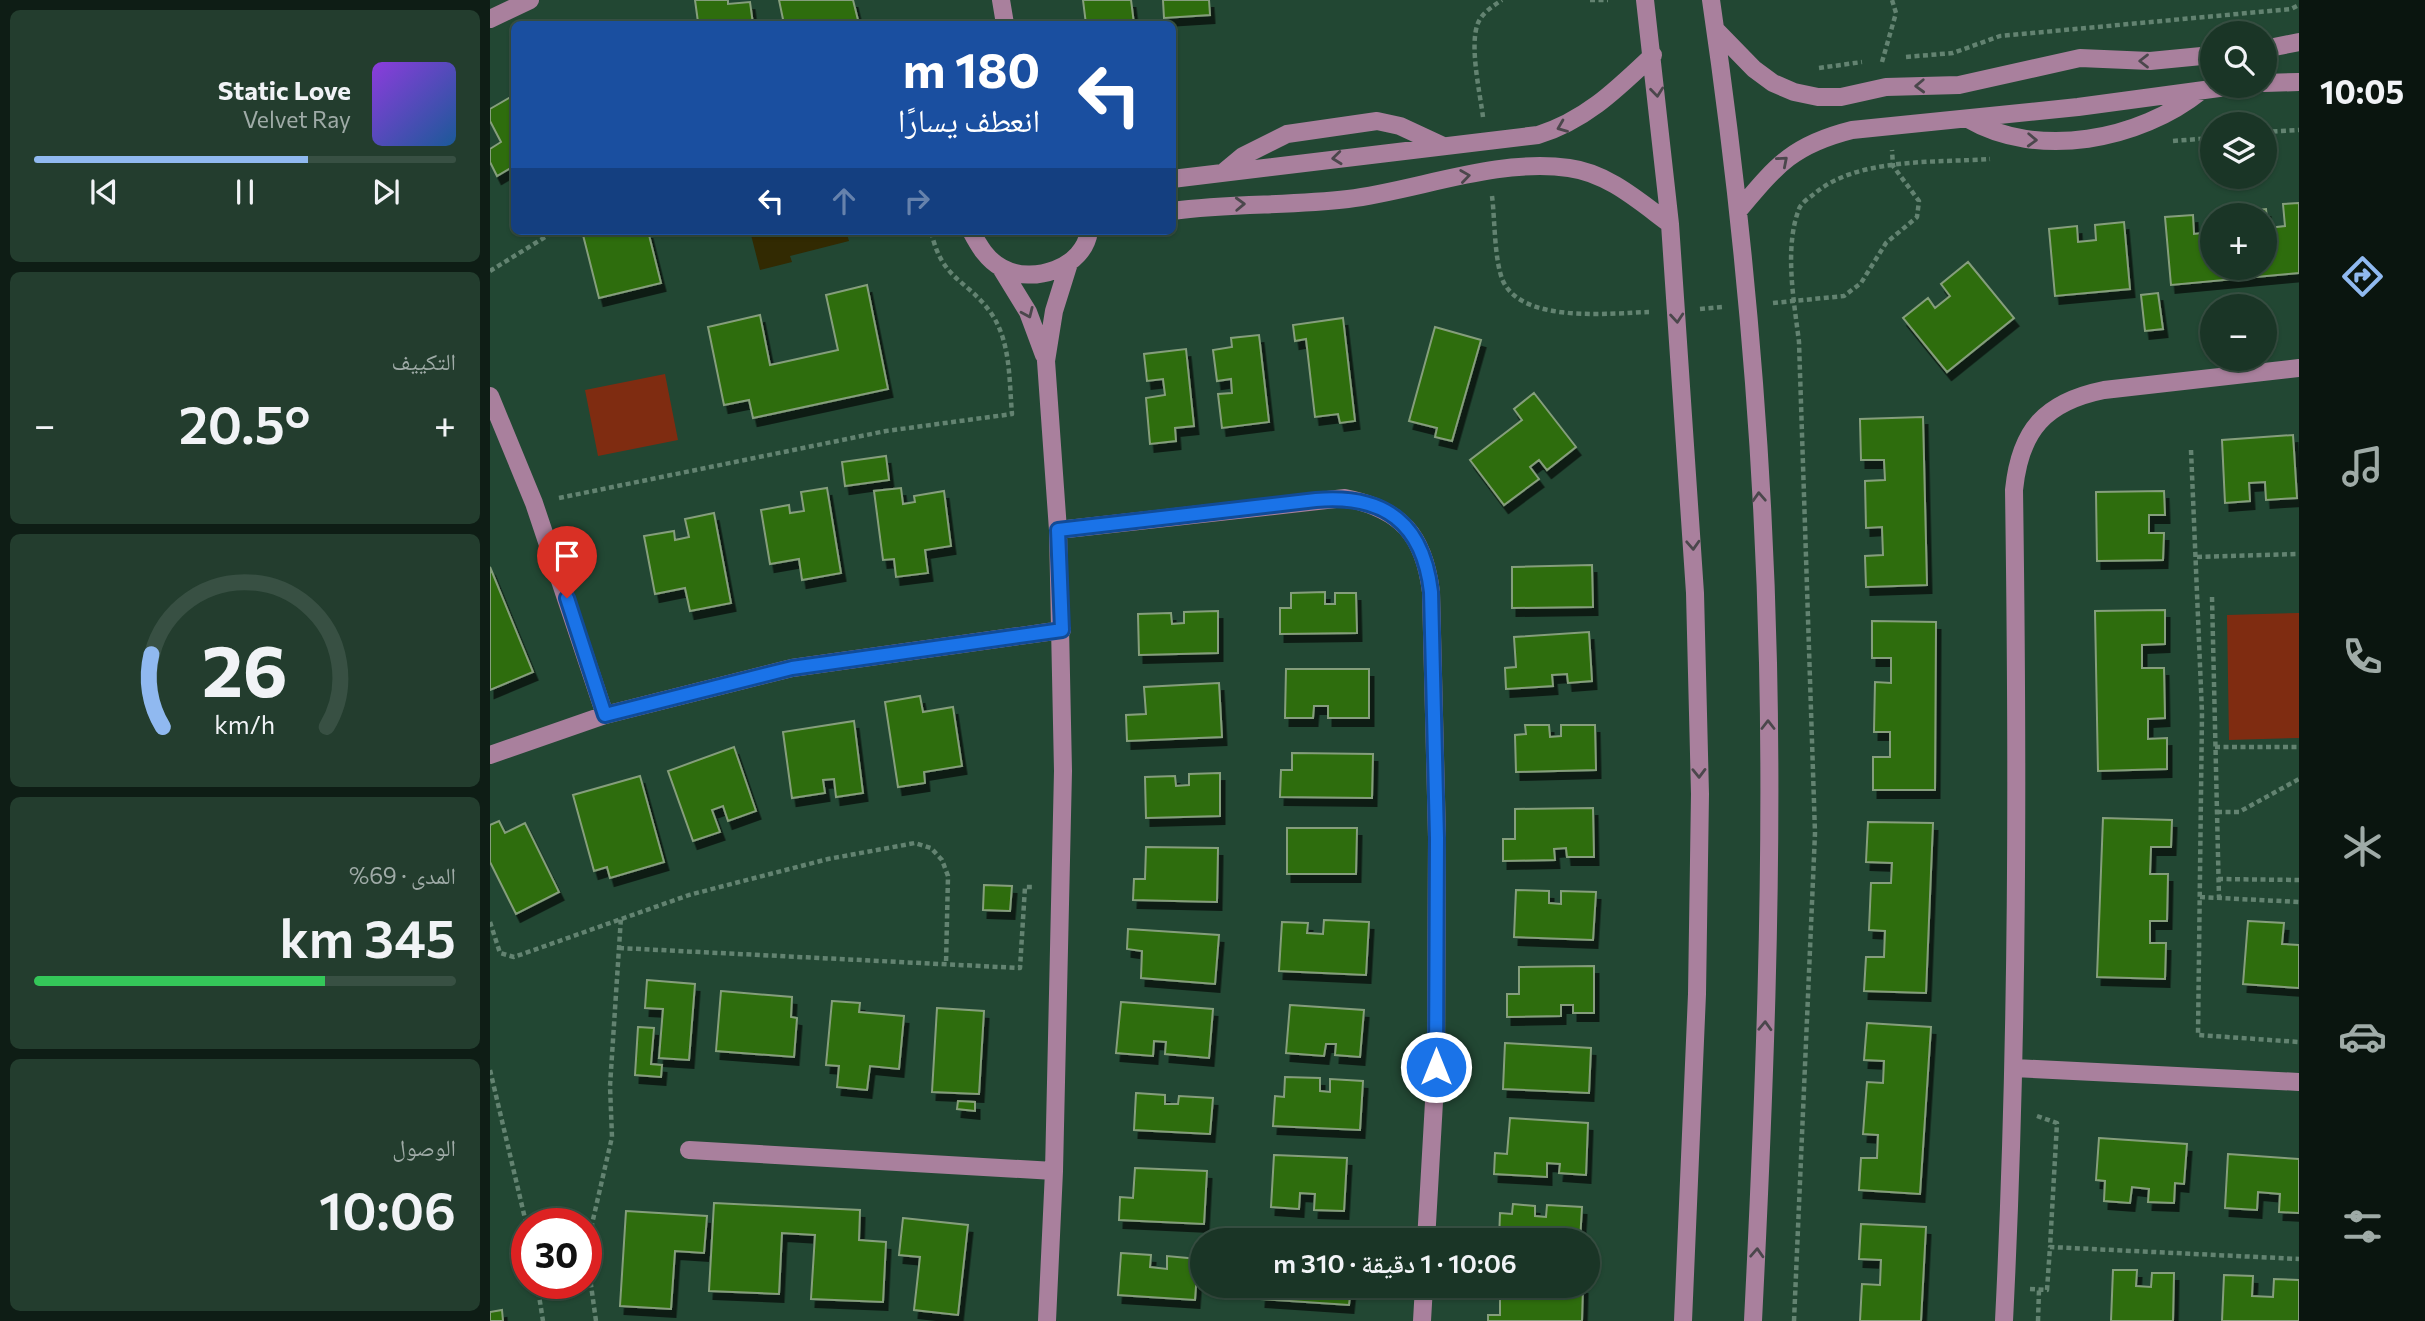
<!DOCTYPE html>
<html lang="ar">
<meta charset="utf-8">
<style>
:root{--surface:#1a3526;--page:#233d2e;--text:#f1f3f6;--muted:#9faba7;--line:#385043;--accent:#90b9f0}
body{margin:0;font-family:Commissioner,"Noto Naskh Arabic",sans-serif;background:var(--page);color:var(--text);direction:rtl;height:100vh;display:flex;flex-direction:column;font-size:26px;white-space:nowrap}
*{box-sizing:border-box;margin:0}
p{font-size:23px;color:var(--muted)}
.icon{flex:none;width:38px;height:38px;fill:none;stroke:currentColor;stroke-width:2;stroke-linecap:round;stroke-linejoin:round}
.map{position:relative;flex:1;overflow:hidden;direction:ltr}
.sheet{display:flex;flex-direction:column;gap:10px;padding:10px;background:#0e1d15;width:490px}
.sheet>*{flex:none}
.hud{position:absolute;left:21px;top:21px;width:665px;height:214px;border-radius:10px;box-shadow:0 2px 5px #0004,0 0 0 2px var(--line);direction:rtl;background:#1a4fa0;color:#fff;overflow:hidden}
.buttons{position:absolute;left:1710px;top:21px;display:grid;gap:14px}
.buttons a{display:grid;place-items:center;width:77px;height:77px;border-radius:50%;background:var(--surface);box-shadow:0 2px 5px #0004,0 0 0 2px var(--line);font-size:35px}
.speed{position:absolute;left:21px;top:1208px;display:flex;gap:14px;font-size:35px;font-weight:700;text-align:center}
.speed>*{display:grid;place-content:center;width:91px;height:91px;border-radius:50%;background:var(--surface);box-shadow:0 2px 5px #0004,0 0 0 2px var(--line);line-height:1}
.speed .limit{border:10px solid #d22;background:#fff;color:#111}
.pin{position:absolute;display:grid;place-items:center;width:60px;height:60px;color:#fff;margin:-72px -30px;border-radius:50% 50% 50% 0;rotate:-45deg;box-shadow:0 0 7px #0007}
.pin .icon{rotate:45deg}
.me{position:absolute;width:77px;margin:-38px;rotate:0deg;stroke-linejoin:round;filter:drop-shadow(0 0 5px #0008)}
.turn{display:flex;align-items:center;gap:24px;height:147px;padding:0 21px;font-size:32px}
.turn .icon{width:91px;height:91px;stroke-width:2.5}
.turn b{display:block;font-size:49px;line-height:60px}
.lanes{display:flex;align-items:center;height:66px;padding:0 21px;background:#0003;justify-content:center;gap:35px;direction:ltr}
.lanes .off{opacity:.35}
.big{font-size:52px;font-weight:600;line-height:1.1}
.sheet .widget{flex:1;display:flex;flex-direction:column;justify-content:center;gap:10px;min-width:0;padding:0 24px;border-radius:10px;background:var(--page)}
.sheet .dial{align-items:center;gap:0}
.dial svg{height:182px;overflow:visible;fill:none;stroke:var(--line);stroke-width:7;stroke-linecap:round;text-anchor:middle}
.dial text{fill:var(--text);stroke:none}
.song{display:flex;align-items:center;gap:21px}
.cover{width:84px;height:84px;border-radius:10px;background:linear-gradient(135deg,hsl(270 70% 55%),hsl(210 70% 35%))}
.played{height:7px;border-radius:4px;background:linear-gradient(90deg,var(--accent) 65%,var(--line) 65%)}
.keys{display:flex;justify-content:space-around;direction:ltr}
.heat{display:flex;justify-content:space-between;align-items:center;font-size:38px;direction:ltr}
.charge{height:10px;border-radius:5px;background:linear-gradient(90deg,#34c759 69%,var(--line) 0)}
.trip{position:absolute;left:700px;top:1228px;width:410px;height:70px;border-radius:35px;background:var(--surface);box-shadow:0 2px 5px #0004,0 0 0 2px var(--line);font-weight:600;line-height:70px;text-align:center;direction:rtl}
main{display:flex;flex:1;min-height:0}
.menu{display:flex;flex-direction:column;width:126px;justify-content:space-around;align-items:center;background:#0a150f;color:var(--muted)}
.menu .icon{width:49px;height:49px}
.menu .current{color:var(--accent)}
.menu b{font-size:32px;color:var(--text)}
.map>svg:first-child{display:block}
.grass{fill:#7f2c11}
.water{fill:#322a02}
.building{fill:#2e6d07;stroke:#859e7c;stroke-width:2;filter:url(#shadow)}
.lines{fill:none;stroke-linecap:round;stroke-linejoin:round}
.path{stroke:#638371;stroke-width:4.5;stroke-dasharray:5 3.5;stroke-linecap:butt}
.minor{stroke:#a9809d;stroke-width:18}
.oneway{stroke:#4b474c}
.route-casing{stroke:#114b97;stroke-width:18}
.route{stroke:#1a73e8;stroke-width:12}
</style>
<main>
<nav class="menu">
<b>10:05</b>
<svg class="icon current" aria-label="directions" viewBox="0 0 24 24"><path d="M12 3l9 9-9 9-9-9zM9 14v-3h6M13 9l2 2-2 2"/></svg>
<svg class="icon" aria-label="music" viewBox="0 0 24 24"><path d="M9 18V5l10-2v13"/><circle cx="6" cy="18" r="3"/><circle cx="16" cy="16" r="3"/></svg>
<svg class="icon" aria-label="phone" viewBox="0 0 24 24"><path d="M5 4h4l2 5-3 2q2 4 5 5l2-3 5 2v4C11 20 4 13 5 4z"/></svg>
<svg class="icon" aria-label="climate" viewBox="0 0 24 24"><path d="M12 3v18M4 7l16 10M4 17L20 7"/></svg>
<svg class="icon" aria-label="car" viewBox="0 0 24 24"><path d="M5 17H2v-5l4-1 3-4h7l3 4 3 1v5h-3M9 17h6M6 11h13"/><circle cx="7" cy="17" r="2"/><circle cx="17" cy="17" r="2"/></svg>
<svg class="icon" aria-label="filters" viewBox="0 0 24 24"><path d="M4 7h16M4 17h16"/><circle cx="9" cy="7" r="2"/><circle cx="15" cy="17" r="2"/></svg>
</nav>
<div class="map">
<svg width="1809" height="1321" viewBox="0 0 1809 1321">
<defs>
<filter id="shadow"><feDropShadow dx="4.5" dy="8" stdDeviation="0" flood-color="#0009"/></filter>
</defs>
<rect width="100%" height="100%" fill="#224733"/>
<!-- grass -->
<path class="grass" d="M175 374 188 440 108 456 95 390Z
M1809 613V738L1739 740 1737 615Z"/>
<!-- water -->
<path class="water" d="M260 231H356L359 241 300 256 302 262 270 270Z"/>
<!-- building -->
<path class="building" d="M205 0H238V4L260 2 263 24H191L208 22Z
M289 0H363L369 24H294Z
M593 0H641L644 24H596Z
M673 0H719L720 15 674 18Z
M24 95V166L7 176 0 162V149L11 142 0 121V109Z
M1809 203V273L1681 285 1675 217 1703 215 1704 234 1722 232V268H1774V215L1726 214 1776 209 1778 228 1795 226 1793 204Z
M1634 222 1640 289 1565 296 1559 229 1587 226 1588 242 1606 240 1605 225Z
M92 231H158L171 283 109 298Z
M1478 262 1524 318 1457 372 1413 318 1438 298 1445 308 1460 296 1451 284Z
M377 285 398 389 263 418 259 400 234 405 218 327 270 315 280 365 348 350 336 295Z
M1668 293 1673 329 1655 331 1651 295Z
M853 318 865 421 850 423 848 414 825 417 816 339 805 341 803 325Z
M945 327 991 340 962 441 945 437 947 428 919 421Z
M769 335 779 422 732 428 728 394 742 393 741 379 727 381 723 350 742 347 741 338Z
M696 349 704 426 685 428 686 441 660 444 656 398 675 395 673 379 657 381 654 354Z
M1044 393 1086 447 1057 470 1049 460 1040 467 1049 479 1014 505 980 460 1032 420 1024 409Z
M1433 417 1437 585 1376 587 1375 556 1393 555 1392 527 1376 528 1375 481 1395 480 1394 460H1371L1370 419Z
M1803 435 1807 498 1776 500 1775 482 1759 483 1760 501 1735 503 1732 440Z
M396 456 399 480 355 486 352 462Z
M337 488 351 573 312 580 309 559 280 564 271 510 299 505 300 513 314 511 311 492Z
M411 488 413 504 425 502 424 496 454 491 461 546 435 550 438 573 406 577 404 559 393 560 384 491Z
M1674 491 1675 515H1659V533H1674L1673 560 1607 561 1606 492Z
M224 513 241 603 200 611 195 588 165 594 154 536 184 531 185 540 199 537 195 519Z
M1102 565 1103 607 1022 608V567Z
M0 567 43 672 0 690Z
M835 592V604H845V593H866L867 633 790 634V608H801V593Z
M1675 610V644L1652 645V668H1674L1675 718 1658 719V739L1677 738V769L1608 771 1605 611Z
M728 611V653L649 655 648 614 681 613 682 624 694 623V612Z
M1382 621 1446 622 1445 790H1383V757H1400V732H1384L1385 682 1401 683V658H1382Z
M1099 632 1102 681 1078 683 1077 674 1062 675 1063 686 1016 689 1015 668 1026 667 1024 637Z
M796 669H879V718H838V706H824L823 718H795Z
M729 683 732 737 637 741 636 715 656 714 654 687Z
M430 696 433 712 463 707 472 766 434 772 435 783 408 787 395 702Z
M364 721 373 793 346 797 344 779 333 780 335 793 302 798 293 732Z
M1035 725H1059L1060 737 1071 736V725H1105L1106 770 1026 772 1025 735 1036 734Z
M244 747 266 811 238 821 233 806 222 810 230 832 203 841 178 771Z
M802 753 883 754 882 798 790 797 791 770H802Z
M730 773V816L656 818 655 777 685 776 686 786 699 785V774Z
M150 776 174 862 120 878 117 867 104 871 83 795Z
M1103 808 1104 857H1077L1076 848 1064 849 1065 860 1013 861V839H1025V809Z
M1613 818 1682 820 1681 847H1661L1660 874H1678L1677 921H1660V943H1676L1675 979 1607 977Z
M9 821 15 833 35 823 69 892 26 914 0 862V825Z
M1378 822 1443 823 1436 993 1374 991 1376 957H1394L1395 931 1379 930 1381 883H1401L1402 863 1376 862Z
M797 828H867L866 874H797Z
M656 847 728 848 727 902 643 900 644 879H655Z
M494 885 522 886 520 911 493 910Z
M1026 890 1059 891V903L1071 904V891L1106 892 1103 940 1024 937Z
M834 920 879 922 876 975 789 971 792 922 818 923 817 933 833 934Z
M1758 921 1794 923 1792 944 1809 945V988L1753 984Z
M638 929 729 935 725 984 651 978 652 951 637 949Z
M1104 966V1013H1083V1005H1071V1016L1017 1017V994H1029V967Z
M157 980 205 984 199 1060 169 1058 173 1009 155 1008Z
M231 991 302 997 301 1017 307 1018 304 1057 226 1051Z
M342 1001 370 1003 369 1012 414 1016 409 1069 380 1066 377 1090 347 1087 349 1066 336 1065Z
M631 1002 723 1009 719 1058 675 1054 676 1042 664 1041 663 1056 626 1053Z
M800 1005 874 1010 870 1057 845 1055 846 1044H836L834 1056 796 1053Z
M447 1008 494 1011 489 1094 442 1092Z
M1377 1023 1441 1027 1430 1194 1369 1190 1371 1158H1387L1388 1135 1373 1134 1377 1082 1393 1083 1394 1061 1374 1060Z
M148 1027 164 1028 161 1064 172 1065 171 1077 145 1075Z
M1015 1043 1101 1048 1099 1093 1013 1089Z
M795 1077 830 1078V1091L840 1092V1079L873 1081 870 1130 783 1126 785 1096 794 1097Z
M646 1093 675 1095V1104H688L689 1096 723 1098 720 1134 644 1130Z
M468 1101 485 1102V1111L467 1109Z
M1020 1118 1098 1123 1096 1175 1069 1173 1070 1164 1057 1163V1177L1004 1174 1005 1153 1017 1154Z
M1609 1138 1697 1144 1694 1184 1685 1183 1684 1203 1658 1202 1659 1189 1642 1187 1640 1203 1614 1201 1615 1181 1606 1180Z
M1738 1154 1809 1159V1213L1789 1212 1790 1194 1768 1192 1767 1210 1735 1208Z
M784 1155 857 1158 854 1211 824 1210 825 1194 810 1193 809 1209 781 1207Z
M645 1168 717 1171 714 1224 629 1220 630 1197 643 1198Z
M224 1203 370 1210 369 1240 396 1242 393 1302 321 1299 325 1235 292 1233 289 1294 219 1291Z
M1023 1204 1045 1206V1216L1056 1217 1057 1205 1092 1207 1090 1241H1009L1010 1213 1022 1214Z
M136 1211 217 1216 214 1253 185 1251 181 1309 130 1306Z
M413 1218 478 1225 468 1315 424 1310 430 1257 409 1255Z
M1371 1224 1436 1227 1431 1321H1370L1372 1284 1390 1285 1391 1260 1369 1259Z
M631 1253 661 1255 660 1267 677 1269V1256L708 1259 705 1300 628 1295Z
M1623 1270H1647L1646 1286 1661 1287 1662 1273H1684L1683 1321H1621Z
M1734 1275 1763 1276 1762 1296 1783 1297 1784 1279 1809 1280V1321H1732Z
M772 1286H861L859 1305 771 1299Z
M1010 1286H1093L1092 1321H998V1315H1010Z
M12 1310 13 1321H0V1312Z"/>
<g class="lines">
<!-- path -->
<path class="path" d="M1100 0H1118
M1416 57 1463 53 1510 36 1801 9 1809 5
M1392 62 1406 13 1402 0
M1329 68 1372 62
M993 117C990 93 979 45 988 23 992 13 1003 6 1012 0
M1774 132 1809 130
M1683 141 1722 138
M1002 196C1005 219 1004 260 1013 281 1033 324 1121 313 1159 312
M0 271 65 231
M1283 303 1354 296 1371 283 1396 243 1427 217 1429 201 1403 166 1402 150
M1210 309 1233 307
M1701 450 1712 713 1708 1035 1809 1042
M69 498 396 431 522 414C519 380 521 342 501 313 476 278 452 281 441 231
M1707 557 1809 554
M1722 597 1729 898
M1725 747H1809
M1727 812H1749L1809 779
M1728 879 1809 880
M1710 897 1809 902
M0 922 10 953 24 957 199 895 338 859 425 843 441 848 452 860 458 876 456 964
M129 948 530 968 535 887H544
M0 1070 37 1227
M1547 1116 1567 1123 1560 1247
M47 1283 53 1321
M1540 1289 1557 1290 1560 1247 1809 1259
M106 1321 100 1278 102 1224 122 1137 120 1086 131 917
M1304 1321 1325 833 1309 342C1304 301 1294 248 1309 209 1311 203 1319 198 1324 194 1367 157 1446 163 1500 159
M1548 1321 1549 1290"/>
<!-- minor -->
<path class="minor" d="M511 0 515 24
M1155 0 1180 224 1205 593 1210 794 1207 994 1193 1321
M1221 0C1253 218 1273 442 1278 663 1283 882 1274 1102 1263 1321
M0 19 40 0
M1225 29 1264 69 1283 83 1304 92 1328 97H1351L1396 87 1469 85 1590 58 1660 61 1722 55
M1774 49 1809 42
M1774 83 1809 82
M1478 119C1548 160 1650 140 1711 91
M735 171 753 156 797 134 887 121 910 126 953 146
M682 179 1048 135C1096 120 1127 89 1163 55
M682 211C741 203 799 206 858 199 929 190 1006 158 1079 168 1118 173 1150 202 1180 224
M1248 211C1286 166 1302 145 1362 130L1588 107 1744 86
M481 231C489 246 497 260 512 268 543 285 594 268 599 231
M511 268 538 312 554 355
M0 396 44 503 115 715
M568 530 855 498C911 509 934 535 941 592L947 837 946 1067 936 1241
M0 755 115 715 302 668 572 630
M1524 1068 1809 1082
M199 1150 564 1171
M557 1321 564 1171 573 771 568 530 556 361 564 311 579 263
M932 1321 934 1286
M1514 1321C1528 1044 1528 767 1524 490 1530 430 1555 402 1614 390L1809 368"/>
</g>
<!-- one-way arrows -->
<defs><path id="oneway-chevron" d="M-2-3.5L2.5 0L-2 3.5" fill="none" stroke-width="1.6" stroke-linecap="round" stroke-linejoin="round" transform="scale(1.75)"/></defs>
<g class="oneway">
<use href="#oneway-chevron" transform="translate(1654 61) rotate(180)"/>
<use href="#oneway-chevron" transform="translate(1430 86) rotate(178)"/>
<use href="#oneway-chevron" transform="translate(1167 92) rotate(84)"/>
<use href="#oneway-chevron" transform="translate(1072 127) rotate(158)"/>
<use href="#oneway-chevron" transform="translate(1542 140) rotate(2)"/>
<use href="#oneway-chevron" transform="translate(847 158) rotate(174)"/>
<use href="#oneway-chevron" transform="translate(1293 161) rotate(-41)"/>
<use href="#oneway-chevron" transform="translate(975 176) rotate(-8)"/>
<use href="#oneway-chevron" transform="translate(750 204) rotate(-2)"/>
<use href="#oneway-chevron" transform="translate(538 313) rotate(66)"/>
<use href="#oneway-chevron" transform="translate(1187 318) rotate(85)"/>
<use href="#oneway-chevron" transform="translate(1269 497) rotate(-93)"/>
<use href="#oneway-chevron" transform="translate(1203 545) rotate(87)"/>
<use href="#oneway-chevron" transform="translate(1278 725) rotate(-90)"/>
<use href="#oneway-chevron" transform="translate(1209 773) rotate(89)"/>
<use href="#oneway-chevron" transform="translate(1275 1026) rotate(-88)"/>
<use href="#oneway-chevron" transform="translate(1267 1253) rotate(-87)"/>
</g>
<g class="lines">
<defs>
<path id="route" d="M77 598 115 715 302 668 572 630 568 530 826 500C894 494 933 523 941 592L947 838 946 1067"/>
</defs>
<!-- route casing -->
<use href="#route" class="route-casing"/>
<!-- route -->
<use href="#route" class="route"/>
</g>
</svg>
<div class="buttons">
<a><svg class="icon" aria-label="search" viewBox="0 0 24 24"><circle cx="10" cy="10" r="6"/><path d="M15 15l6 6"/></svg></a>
<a><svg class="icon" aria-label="layers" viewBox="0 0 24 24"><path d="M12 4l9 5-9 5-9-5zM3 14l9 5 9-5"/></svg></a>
<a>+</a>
<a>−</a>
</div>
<div class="speed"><div class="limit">30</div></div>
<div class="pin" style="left:77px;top:598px;background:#d93025"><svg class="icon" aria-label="arrive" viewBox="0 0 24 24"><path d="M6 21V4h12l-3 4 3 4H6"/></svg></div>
<svg class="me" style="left:946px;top:1067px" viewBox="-20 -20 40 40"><circle r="17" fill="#1a73e8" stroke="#fff" stroke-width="3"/><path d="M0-11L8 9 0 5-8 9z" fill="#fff"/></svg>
<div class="trip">10:06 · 1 دقيقة · 310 m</div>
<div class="hud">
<div class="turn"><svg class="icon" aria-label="left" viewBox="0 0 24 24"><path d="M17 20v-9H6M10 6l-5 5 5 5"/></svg><div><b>180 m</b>انعطف يسارًا</div></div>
<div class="lanes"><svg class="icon" aria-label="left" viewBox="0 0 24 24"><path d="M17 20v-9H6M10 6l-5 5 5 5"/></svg><svg class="icon off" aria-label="ahead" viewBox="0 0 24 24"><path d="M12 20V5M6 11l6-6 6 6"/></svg><svg class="icon off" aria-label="right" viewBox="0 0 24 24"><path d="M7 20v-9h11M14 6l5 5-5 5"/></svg></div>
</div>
</div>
<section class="sheet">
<div class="widget">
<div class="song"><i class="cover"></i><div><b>Static Love</b><p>Velvet Ray</p></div></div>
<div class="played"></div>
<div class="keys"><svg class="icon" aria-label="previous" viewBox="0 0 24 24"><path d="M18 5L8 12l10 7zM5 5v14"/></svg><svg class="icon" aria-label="pause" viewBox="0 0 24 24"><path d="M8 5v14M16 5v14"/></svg><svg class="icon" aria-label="next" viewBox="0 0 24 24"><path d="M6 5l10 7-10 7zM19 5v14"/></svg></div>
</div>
<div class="widget"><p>التكييف</p>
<div class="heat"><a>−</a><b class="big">20.5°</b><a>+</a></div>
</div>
<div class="widget dial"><svg viewBox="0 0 100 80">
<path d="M14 69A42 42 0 1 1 86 69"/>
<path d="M14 69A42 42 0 0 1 9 37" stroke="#90b9f0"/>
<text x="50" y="56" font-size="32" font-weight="700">26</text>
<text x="50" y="72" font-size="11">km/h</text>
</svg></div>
<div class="widget"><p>المدى · 69%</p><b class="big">345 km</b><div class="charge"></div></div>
<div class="widget"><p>الوصول</p><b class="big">10:06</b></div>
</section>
</main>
